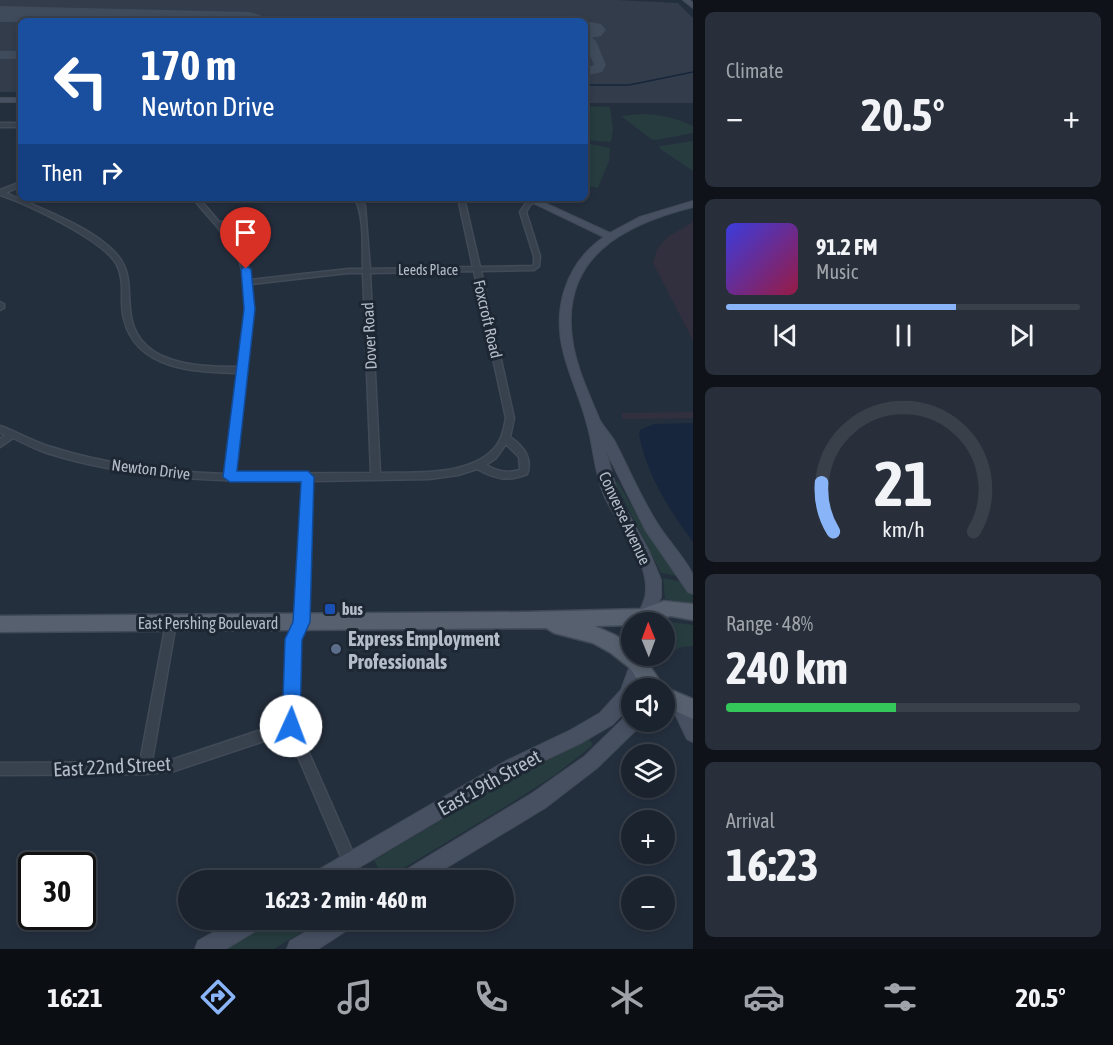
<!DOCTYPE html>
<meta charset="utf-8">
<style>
:root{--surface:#1b232e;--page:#282f3a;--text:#f1f3f6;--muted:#a0a4aa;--line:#39404a;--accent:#8ab4f8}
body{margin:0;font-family:"Asap Condensed",sans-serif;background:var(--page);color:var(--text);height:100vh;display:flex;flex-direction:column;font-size:22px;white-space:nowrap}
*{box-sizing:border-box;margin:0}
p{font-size:20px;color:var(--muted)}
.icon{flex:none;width:33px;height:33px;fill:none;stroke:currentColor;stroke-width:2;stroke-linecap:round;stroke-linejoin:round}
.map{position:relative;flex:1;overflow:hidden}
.sheet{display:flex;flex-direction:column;gap:12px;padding:12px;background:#0f1319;width:420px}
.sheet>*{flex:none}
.banner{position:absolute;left:18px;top:18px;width:570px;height:183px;border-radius:9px;box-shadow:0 3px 9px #0003,0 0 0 2px var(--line);background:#1a4fa0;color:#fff;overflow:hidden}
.needle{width:39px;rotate:359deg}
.controls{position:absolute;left:621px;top:612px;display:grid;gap:12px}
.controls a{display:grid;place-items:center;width:54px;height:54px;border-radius:50%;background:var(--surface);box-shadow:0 3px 9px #0003,0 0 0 2px var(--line);font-size:30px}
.speed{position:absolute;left:18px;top:852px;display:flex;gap:12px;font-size:30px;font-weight:700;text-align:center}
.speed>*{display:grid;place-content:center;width:78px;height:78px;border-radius:50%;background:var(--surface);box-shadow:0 3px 9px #0003,0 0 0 2px var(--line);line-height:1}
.speed .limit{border:3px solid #111;border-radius:9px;background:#fff;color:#111}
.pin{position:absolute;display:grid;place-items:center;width:51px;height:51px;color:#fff;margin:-62px -26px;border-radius:50% 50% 50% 0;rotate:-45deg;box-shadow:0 0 6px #0007}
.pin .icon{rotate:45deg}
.me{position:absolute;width:66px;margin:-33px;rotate:2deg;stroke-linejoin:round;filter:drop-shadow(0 0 4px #0008)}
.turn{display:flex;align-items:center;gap:21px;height:126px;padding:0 24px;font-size:27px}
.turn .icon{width:78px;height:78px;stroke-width:2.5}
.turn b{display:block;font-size:42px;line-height:51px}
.then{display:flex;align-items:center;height:57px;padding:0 24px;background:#0003;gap:12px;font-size:22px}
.big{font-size:45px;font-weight:700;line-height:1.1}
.sheet .tile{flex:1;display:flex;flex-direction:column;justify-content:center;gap:9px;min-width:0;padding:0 21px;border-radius:9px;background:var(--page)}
.sheet .dial{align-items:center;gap:0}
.dial svg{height:156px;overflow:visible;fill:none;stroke:var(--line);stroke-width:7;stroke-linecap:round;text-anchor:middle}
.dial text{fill:var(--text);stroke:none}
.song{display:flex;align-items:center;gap:18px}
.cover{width:72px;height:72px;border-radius:9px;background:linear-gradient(135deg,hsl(240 70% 55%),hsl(340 70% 35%))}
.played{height:6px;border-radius:3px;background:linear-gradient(90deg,var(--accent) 65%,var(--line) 65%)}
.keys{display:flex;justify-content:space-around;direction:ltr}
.heat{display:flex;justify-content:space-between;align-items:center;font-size:33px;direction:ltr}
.charge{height:9px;border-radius:4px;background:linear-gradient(90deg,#34c759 48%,var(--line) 0)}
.trip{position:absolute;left:178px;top:870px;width:336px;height:60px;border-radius:30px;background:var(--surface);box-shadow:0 3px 9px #0003,0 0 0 2px var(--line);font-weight:700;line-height:60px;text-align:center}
.menu{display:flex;height:96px;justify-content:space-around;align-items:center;background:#0b0e12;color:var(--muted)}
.menu .icon{width:42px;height:42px}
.menu .active{color:var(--accent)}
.menu b{font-size:27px;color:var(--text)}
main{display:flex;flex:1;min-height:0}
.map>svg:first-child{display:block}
.medical{fill:#32303f}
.airport{fill:#323c4b}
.green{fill:#263c3f}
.water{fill:#17263c}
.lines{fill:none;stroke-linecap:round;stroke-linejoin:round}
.stream{stroke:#17263c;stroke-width:1.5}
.taxiway{fill:#3f4a5a;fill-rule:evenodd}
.runway{fill:#3f4a5a;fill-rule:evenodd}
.street-casing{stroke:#414a57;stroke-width:3}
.secondary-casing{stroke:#414a57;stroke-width:2}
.primary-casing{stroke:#414a57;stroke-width:3}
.street{fill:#38414e;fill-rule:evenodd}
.secondary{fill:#465061;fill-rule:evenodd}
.primary{fill:#56606e;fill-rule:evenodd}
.route{fill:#1a73e8;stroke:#114b97;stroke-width:1.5}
.transit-dot{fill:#1a4fb4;stroke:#1d2633;stroke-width:2}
.service-dot{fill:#5c6f8a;stroke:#1d2633;stroke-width:2}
.labels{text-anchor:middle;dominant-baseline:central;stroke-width:6;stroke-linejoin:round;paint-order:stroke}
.far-street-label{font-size:14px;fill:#b4bcc9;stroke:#1d2633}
.street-label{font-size:16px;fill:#b4bcc9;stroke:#1d2633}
.poi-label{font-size:16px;font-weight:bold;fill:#b4bcc9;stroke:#1d2633;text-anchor:start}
.near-poi-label{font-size:20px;font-weight:bold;fill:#b4bcc9;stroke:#1d2633;text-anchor:start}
.near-street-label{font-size:20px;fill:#b4bcc9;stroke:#1d2633}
</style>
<main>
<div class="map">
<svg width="693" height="949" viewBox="0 0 693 949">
<rect width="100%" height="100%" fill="#242f3e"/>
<!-- medical -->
<path class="medical" d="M693 222V340L653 263 657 249 668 237Z
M693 412V418L623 419 621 413Z"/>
<!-- airport -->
<path class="airport" d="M0 0H618L678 3 693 18V103H585V21H21V92H0Z"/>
<!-- green -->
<path class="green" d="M585 106 610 107 613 130 611 142 585 140Z
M641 114C659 114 677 118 693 126V133L656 140 651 139 621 116Z
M693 141V171L659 148 660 146Z
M585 143 610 148 609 161 598 188 585 185Z
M618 482 647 533 677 576 661 573 615 483Z
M663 578 682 582 693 597V604L665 599Z
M670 622 693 625V646L682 647 670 652 668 660 652 659 651 656H664L665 623Z
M589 739 593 745 555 775 508 805 384 880 374 860 511 779Z
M275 920H322L274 949H227Z"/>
<!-- water -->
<path class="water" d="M693 423V542C669 510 647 475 639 435L640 430 654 424Z"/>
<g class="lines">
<!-- stream -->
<path class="stream" d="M585 85H629L693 72"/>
<!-- taxiway -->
<path class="taxiway" d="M152 15 171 19 173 21 148 20 146 18Z
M209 17 213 18 214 21H189L195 18Z
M585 32 596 41 606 65 602 72 585 76V68L594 65 585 44Z
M0 51H21V59H0Z"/>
<!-- runway -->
<path class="runway" d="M0 6 250 12 260 15 264 21 0 22Z
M585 21 601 24 606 30 601 36 585 39Z"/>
<defs>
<path id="street" d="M0 123H21V127H0Z
M21 182V186L6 193C39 208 95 228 118 256 131 272 128 290 130 309 134 365 195 367 239 367 244 328 255 280 231 245 220 228 205 214 193 198H199L219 222 243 219 258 225 259 232 249 243 239 246 249 269 250 280 348 269H363C362 246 365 219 355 198H361L365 206 370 269 473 267 458 198H464L480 267 532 266 534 265V256L520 212 526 203 533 199 536 201 530 205 526 212 540 256 539 266 534 270 481 271 514 418 510 437C523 446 533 458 527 474 507 482 496 479 477 469L458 475 429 479 312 481 307 622 298 640 297 726 365 880H351L288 733 174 771 145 774 0 775V763L140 762 166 623 167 620 171 618 175 620 176 623 152 761 174 759 285 722 288 639 297 621 303 481C217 482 130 479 47 453 35 449 24 443 13 438L0 447V439L5 435 0 433V426C17 432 34 442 51 447 107 465 167 472 225 474L238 373C195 372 136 370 124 319 119 301 126 282 117 265 104 240 27 204 0 195V190ZM242 223 253 227V232L245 241 237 243 222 225ZM474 271 506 418C504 427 503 437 497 445 474 477 415 472 380 473L370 273ZM348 273H363L371 473 234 474 254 309 251 284ZM506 444 519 457 520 470C507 474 497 471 486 465L496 458Z
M0 302 4 304V308L0 310Z"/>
<path id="secondary" d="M683 0H689L693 3V8Z
M0 98H21V102H0Z
M523 198H534L610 233 640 217 693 201V207C625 224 561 256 572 338 575 364 588 392 598 416 601 425 610 433 615 442 629 469 641 498 657 523 664 536 690 564 693 576 693 581 693 588 693 594L688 592 646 531 606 451 618 495 649 551 661 580V597L651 621H639L637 616C641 608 646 600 646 590 647 556 617 525 604 495 594 472 594 447 587 424 581 400 570 378 564 354 552 310 565 264 604 237Z
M638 658 644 660 646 666 638 688H632V704L612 725 581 743 518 773 338 880H310L313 873 506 761 569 731 600 713 621 690 632 660Z
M680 696 686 699 693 713V742L687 739 671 705 674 699Z
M632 713V722H641L638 728 597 768 545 808 426 880H398L401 873 531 794 585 756 626 716Z
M236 920H265L262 927 226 949H195L198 941Z
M326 920H355L352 927 318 949H287L290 941Z"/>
<path id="primary" d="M664 601 693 604V620L671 616 658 618 651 622H632V625L595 626 615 635 632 646V656H643L664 687 693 699V719L664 706V688H643L630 668 611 653 593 643 554 633 546 628 0 632V616L525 612 642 609Z"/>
</defs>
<!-- street casing -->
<use href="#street" class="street-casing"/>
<!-- secondary casing -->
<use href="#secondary" class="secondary-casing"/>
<!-- primary casing -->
<use href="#primary" class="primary-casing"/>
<!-- street -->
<use href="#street" class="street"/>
<!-- secondary -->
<use href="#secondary" class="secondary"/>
<!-- primary -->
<use href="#primary" class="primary"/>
</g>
<!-- route -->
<path class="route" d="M246 266 251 269 255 309 237 471H308L314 477 310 622 302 640 300 726 297 733 291 735 285 733 282 726 285 639 293 622 301 482H230L223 477 244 309 241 269Z"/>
<!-- markers -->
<rect class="transit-dot" x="324" y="603" width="12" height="12" rx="3"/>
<circle class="service-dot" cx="336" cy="649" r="6"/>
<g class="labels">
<!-- far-street labels -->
<g class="far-street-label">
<text x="428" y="270">Leeds Place</text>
</g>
<!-- street labels -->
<g class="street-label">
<text transform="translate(488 319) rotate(77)">Foxcroft Road</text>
<text transform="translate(369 336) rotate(-93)">Dover Road</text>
<text transform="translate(151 469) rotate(7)">Newton Drive</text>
<text transform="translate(625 518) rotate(65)">Converse Avenue</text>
<text x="208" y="623">East Pershing Boulevard</text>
</g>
<!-- poi labels -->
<g class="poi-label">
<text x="342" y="609">bus</text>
</g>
<!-- near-poi labels -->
<g class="near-poi-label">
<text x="348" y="638">Express Employment<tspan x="348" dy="23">Professionals</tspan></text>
</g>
<!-- near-street labels -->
<g class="near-street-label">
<text transform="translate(112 766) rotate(-3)">East 22nd Street</text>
<text transform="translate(489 782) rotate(-29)">East 19th Street</text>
</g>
</g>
</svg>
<div class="controls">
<a><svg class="needle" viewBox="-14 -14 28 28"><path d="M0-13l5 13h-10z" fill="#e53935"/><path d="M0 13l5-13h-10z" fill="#a0a4aa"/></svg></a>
<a><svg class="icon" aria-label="sound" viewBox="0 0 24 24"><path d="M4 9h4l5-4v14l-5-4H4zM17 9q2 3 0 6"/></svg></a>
<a><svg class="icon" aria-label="layers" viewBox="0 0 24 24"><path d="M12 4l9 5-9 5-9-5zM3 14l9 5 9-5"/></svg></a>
<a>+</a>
<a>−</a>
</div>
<div class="speed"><div class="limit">30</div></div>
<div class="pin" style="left:246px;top:269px;background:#d93025"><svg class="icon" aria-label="arrive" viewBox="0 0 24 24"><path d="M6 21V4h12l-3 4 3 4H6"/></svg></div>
<svg class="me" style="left:291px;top:726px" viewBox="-20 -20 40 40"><circle r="19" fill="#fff"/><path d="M0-13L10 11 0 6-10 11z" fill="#1a73e8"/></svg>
<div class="trip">16:23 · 2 min · 460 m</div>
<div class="banner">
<div class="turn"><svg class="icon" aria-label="left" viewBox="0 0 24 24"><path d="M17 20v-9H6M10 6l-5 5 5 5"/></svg><div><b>170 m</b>Newton Drive</div></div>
<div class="then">Then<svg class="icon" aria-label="right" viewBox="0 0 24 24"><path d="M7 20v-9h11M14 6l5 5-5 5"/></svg></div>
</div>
</div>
<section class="sheet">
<div class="tile"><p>Climate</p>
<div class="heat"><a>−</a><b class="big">20.5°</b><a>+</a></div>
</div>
<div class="tile">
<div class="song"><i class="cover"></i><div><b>91.2 FM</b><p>Music</p></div></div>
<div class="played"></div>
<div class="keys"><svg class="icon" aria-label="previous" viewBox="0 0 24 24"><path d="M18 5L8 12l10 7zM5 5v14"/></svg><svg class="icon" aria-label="pause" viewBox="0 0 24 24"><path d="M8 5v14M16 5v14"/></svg><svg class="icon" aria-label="next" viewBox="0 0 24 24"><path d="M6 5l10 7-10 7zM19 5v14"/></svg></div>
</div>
<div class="tile dial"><svg viewBox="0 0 100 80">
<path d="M14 69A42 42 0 1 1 86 69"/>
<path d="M14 69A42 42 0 0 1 8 44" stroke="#8ab4f8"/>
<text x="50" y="56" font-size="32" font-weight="700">21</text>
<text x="50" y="72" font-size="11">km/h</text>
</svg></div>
<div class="tile"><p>Range · 48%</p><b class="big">240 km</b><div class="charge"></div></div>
<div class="tile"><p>Arrival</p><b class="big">16:23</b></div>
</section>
</main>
<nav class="menu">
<b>16:21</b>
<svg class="icon active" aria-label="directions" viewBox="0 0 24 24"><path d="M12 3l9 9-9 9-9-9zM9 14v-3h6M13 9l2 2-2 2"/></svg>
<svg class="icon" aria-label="music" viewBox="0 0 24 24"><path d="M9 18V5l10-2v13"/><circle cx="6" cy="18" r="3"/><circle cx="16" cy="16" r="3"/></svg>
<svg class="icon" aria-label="phone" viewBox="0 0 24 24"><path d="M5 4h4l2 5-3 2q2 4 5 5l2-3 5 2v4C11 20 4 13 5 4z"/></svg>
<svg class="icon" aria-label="climate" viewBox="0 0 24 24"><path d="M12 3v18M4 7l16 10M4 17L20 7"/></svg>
<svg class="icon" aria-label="car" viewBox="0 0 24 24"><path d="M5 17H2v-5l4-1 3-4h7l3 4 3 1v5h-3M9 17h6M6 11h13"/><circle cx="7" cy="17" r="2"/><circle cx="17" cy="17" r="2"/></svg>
<svg class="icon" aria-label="filters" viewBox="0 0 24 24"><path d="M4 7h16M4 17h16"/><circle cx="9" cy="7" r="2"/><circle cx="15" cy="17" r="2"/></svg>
<b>20.5°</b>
</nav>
